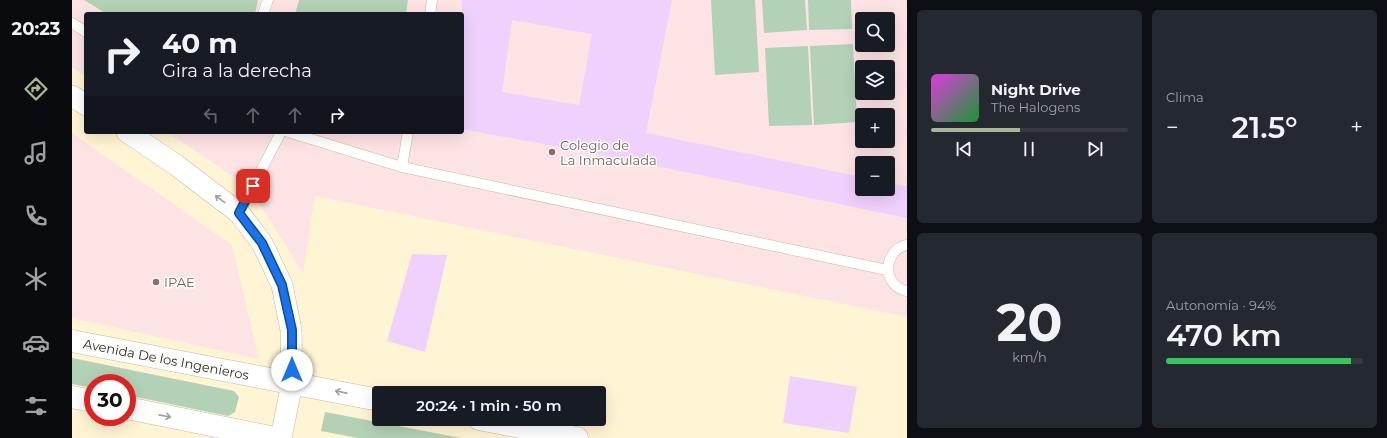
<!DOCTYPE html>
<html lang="es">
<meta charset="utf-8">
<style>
:root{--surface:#171b24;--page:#242831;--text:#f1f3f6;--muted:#9ea1a6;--line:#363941;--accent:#a9b695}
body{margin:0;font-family:Montserrat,sans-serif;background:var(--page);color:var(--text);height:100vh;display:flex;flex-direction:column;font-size:15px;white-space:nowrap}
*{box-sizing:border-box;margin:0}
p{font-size:13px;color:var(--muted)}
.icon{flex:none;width:22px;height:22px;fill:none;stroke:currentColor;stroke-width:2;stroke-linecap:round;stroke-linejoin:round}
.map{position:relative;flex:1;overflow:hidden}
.drawer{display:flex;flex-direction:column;gap:10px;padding:10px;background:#0d0f14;width:480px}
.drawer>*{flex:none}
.banner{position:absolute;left:12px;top:12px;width:380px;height:122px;border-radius:4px;box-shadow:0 4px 16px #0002;background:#171b24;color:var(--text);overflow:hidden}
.buttons{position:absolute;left:783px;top:12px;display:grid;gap:8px}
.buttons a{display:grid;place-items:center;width:40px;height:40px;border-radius:4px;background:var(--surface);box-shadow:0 4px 16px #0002;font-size:20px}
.speed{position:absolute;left:12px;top:374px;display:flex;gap:8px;font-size:20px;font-weight:700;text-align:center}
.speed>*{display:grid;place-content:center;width:52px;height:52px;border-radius:50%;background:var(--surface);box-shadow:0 4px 16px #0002;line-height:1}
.speed .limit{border:6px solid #d22;background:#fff;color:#111}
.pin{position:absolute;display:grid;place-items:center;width:34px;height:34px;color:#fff;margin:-17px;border-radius:8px;box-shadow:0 2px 6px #0006}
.me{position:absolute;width:44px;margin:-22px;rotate:0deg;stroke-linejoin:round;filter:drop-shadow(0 0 3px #0008)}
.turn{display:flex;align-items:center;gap:14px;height:84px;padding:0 12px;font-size:18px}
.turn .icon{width:52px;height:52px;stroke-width:2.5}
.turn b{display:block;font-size:28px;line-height:34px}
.lanes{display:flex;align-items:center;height:38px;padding:0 12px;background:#0003;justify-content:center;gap:20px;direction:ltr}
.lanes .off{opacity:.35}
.big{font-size:30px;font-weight:600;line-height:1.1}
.drawer .widget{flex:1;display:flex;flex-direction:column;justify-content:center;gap:6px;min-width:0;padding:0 14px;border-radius:6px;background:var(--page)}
.drawer .dial{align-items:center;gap:0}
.dial b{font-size:52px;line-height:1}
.song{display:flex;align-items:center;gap:12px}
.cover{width:48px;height:48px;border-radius:6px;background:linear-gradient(135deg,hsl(300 70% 55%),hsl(130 70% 35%))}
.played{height:4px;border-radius:2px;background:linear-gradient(90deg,var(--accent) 45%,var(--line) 45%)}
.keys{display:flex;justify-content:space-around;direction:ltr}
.heat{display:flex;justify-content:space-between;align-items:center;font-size:22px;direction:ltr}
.charge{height:6px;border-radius:3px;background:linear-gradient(90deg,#34c759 94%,var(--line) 0)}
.drawer .tiles{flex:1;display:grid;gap:10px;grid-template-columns:repeat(2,1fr)}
.trip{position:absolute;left:300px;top:386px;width:234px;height:40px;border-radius:4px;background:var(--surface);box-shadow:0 4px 16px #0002;font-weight:600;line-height:40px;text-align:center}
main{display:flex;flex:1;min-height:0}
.dock{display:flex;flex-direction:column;width:72px;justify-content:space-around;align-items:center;background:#090b0e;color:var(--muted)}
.dock .icon{width:28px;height:28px}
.dock .on{color:var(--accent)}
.dock b{font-size:18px;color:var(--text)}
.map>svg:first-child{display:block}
.education{fill:#fee3e5;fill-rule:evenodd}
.green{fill:#b2d1b6}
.building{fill:#f0d0fc;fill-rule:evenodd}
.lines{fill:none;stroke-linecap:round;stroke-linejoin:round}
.lane-casing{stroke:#c6bc9c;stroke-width:11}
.street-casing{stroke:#c6bc9c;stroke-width:22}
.secondary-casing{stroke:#c6bc9c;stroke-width:23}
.lane{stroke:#fff;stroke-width:10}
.street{stroke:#fff;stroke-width:21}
.secondary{stroke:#fff;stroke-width:22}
.oneway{stroke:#a2a09b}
.route-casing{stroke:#114b97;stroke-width:10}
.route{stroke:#1a73e8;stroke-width:7}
.education-dot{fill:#8d6e63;stroke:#fff;stroke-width:1.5}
.labels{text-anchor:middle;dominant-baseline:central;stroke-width:3;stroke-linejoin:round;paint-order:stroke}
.education-label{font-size:13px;fill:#785e54;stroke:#fff;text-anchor:start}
.street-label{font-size:13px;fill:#302c20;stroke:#fff}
</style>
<main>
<nav class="dock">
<b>20:23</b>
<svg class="icon on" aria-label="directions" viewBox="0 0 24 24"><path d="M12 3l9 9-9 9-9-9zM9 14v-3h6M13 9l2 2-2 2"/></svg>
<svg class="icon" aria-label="music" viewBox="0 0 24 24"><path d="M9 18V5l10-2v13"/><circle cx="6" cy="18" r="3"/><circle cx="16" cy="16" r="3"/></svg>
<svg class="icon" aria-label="phone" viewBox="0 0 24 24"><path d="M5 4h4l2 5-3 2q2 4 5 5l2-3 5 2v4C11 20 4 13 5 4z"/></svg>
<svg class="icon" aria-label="climate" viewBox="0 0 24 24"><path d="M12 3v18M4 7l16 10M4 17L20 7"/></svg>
<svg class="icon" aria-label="car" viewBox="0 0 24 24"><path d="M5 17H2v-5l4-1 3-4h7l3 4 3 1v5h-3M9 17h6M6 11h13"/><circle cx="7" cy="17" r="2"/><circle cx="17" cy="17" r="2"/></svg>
<svg class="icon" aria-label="filters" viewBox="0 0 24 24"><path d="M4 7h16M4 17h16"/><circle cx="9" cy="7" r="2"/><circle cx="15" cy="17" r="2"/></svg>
</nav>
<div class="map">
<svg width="835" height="438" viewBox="0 0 835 438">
<rect width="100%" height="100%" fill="#fff4d3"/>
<!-- education -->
<path class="education" d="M0 0H835V317L243 196 231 273 177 187 95 132H390V14H14V77L0 67ZM790 19H816V45H790ZM790 67H816V93H790ZM790 115H816V141H790ZM790 163H816V189H790Z
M0 133 160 245 187 359 0 318Z"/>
<!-- green -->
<path class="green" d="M12 0H186L183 14H35Z
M227 0H336L334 14H223Z
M639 0H683L687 72 643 75Z
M690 0H733L735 30 692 33Z
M736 0H779L780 29 737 30Z
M781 44 785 122 742 125 738 46Z
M736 46 740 125 697 126 693 48Z
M0 358 162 391 167 397 163 412 156 416 55 395V383H21V388L0 384Z
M253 412 389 438H286L249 431Z"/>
<!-- building -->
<path class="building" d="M390 0H600L574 133 790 177V189H816V183L835 186V218L541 157 390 129ZM440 20 520 34 507 105 430 92Z
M340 254 375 255 353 352 315 341Z
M718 376 785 387 777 433 711 423Z"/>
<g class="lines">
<defs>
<path id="lane" d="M191 14 196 0
M358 14 360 0
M0 23 14 32
M216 132 330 167 815 270
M330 167 336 132
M167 213 209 132
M835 245C810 250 810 287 835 291"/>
<path id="street" d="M0 96 14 105
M55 132 104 165 167 213 190 243 210 285 219 330 220 383 209 438"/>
<g id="secondary">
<path id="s1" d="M0 341 307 400"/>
<path d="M0 397 21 401"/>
<path d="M55 408 203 438"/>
<path d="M407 419 505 438"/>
</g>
</defs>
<!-- lane casing -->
<use href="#lane" class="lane-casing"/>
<!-- street casing -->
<use href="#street" class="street-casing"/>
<!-- secondary casing -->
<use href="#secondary" class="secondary-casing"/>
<!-- lane -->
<use href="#lane" class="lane"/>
<!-- street -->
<use href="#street" class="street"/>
<!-- secondary -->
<use href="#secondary" class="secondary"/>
</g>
<!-- one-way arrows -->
<defs><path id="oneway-shaft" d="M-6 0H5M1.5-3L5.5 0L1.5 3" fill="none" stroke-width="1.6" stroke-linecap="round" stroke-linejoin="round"/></defs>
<g class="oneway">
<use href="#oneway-shaft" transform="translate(148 199) rotate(-143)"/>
<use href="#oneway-shaft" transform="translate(269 392) rotate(-169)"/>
<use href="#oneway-shaft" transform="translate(93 416) rotate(11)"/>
</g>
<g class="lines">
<defs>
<path id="route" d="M181 186 167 213 190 243 210 285 220 330V370"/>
</defs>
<!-- route casing -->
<use href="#route" class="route-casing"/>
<!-- route -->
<use href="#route" class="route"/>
</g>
<!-- markers -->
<g class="education-dot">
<circle cx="480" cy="152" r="4"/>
<circle cx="84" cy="282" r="4"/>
</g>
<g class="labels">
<!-- education labels -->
<g class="education-label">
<text x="488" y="145">Colegio de<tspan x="488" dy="15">La Inmaculada</tspan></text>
<text x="92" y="282">IPAE</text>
</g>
<!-- street labels -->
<g class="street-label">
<text stroke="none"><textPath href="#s1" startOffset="96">Avenida De los Ingenieros</textPath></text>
</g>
</g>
</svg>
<div class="buttons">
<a><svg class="icon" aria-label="search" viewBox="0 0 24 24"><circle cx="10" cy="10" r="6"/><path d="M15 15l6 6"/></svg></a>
<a><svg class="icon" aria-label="layers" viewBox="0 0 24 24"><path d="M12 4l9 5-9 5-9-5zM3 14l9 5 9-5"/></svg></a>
<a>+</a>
<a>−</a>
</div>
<div class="speed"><div class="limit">30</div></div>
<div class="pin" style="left:181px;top:186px;background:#d93025"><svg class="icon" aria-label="arrive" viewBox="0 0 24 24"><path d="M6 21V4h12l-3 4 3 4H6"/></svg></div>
<svg class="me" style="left:220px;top:370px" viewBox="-20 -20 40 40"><circle r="19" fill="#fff"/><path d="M0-13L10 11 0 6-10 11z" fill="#1a73e8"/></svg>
<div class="trip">20:24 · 1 min · 50 m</div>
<div class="banner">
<div class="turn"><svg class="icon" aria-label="right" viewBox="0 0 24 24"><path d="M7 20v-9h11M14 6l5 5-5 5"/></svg><div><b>40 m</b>Gira a la derecha</div></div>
<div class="lanes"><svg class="icon off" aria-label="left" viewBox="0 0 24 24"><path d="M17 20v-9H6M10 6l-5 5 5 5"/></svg><svg class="icon off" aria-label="ahead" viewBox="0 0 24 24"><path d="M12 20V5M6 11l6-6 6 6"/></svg><svg class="icon off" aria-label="ahead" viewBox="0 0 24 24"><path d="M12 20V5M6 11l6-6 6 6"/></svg><svg class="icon" aria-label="right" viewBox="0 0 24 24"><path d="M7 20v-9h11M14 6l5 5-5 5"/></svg></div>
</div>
</div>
<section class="drawer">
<div class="tiles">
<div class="widget">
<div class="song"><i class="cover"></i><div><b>Night Drive</b><p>The Halogens</p></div></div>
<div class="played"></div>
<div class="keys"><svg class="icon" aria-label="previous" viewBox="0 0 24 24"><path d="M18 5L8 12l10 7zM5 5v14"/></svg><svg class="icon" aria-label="pause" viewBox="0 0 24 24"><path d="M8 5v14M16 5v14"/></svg><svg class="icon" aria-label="next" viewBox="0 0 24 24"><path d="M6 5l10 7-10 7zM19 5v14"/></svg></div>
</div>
<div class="widget"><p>Clima</p>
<div class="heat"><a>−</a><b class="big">21.5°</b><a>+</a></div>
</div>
<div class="widget dial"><b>20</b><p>km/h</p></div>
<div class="widget"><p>Autonomía · 94%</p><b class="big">470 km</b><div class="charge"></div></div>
</div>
</section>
</main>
